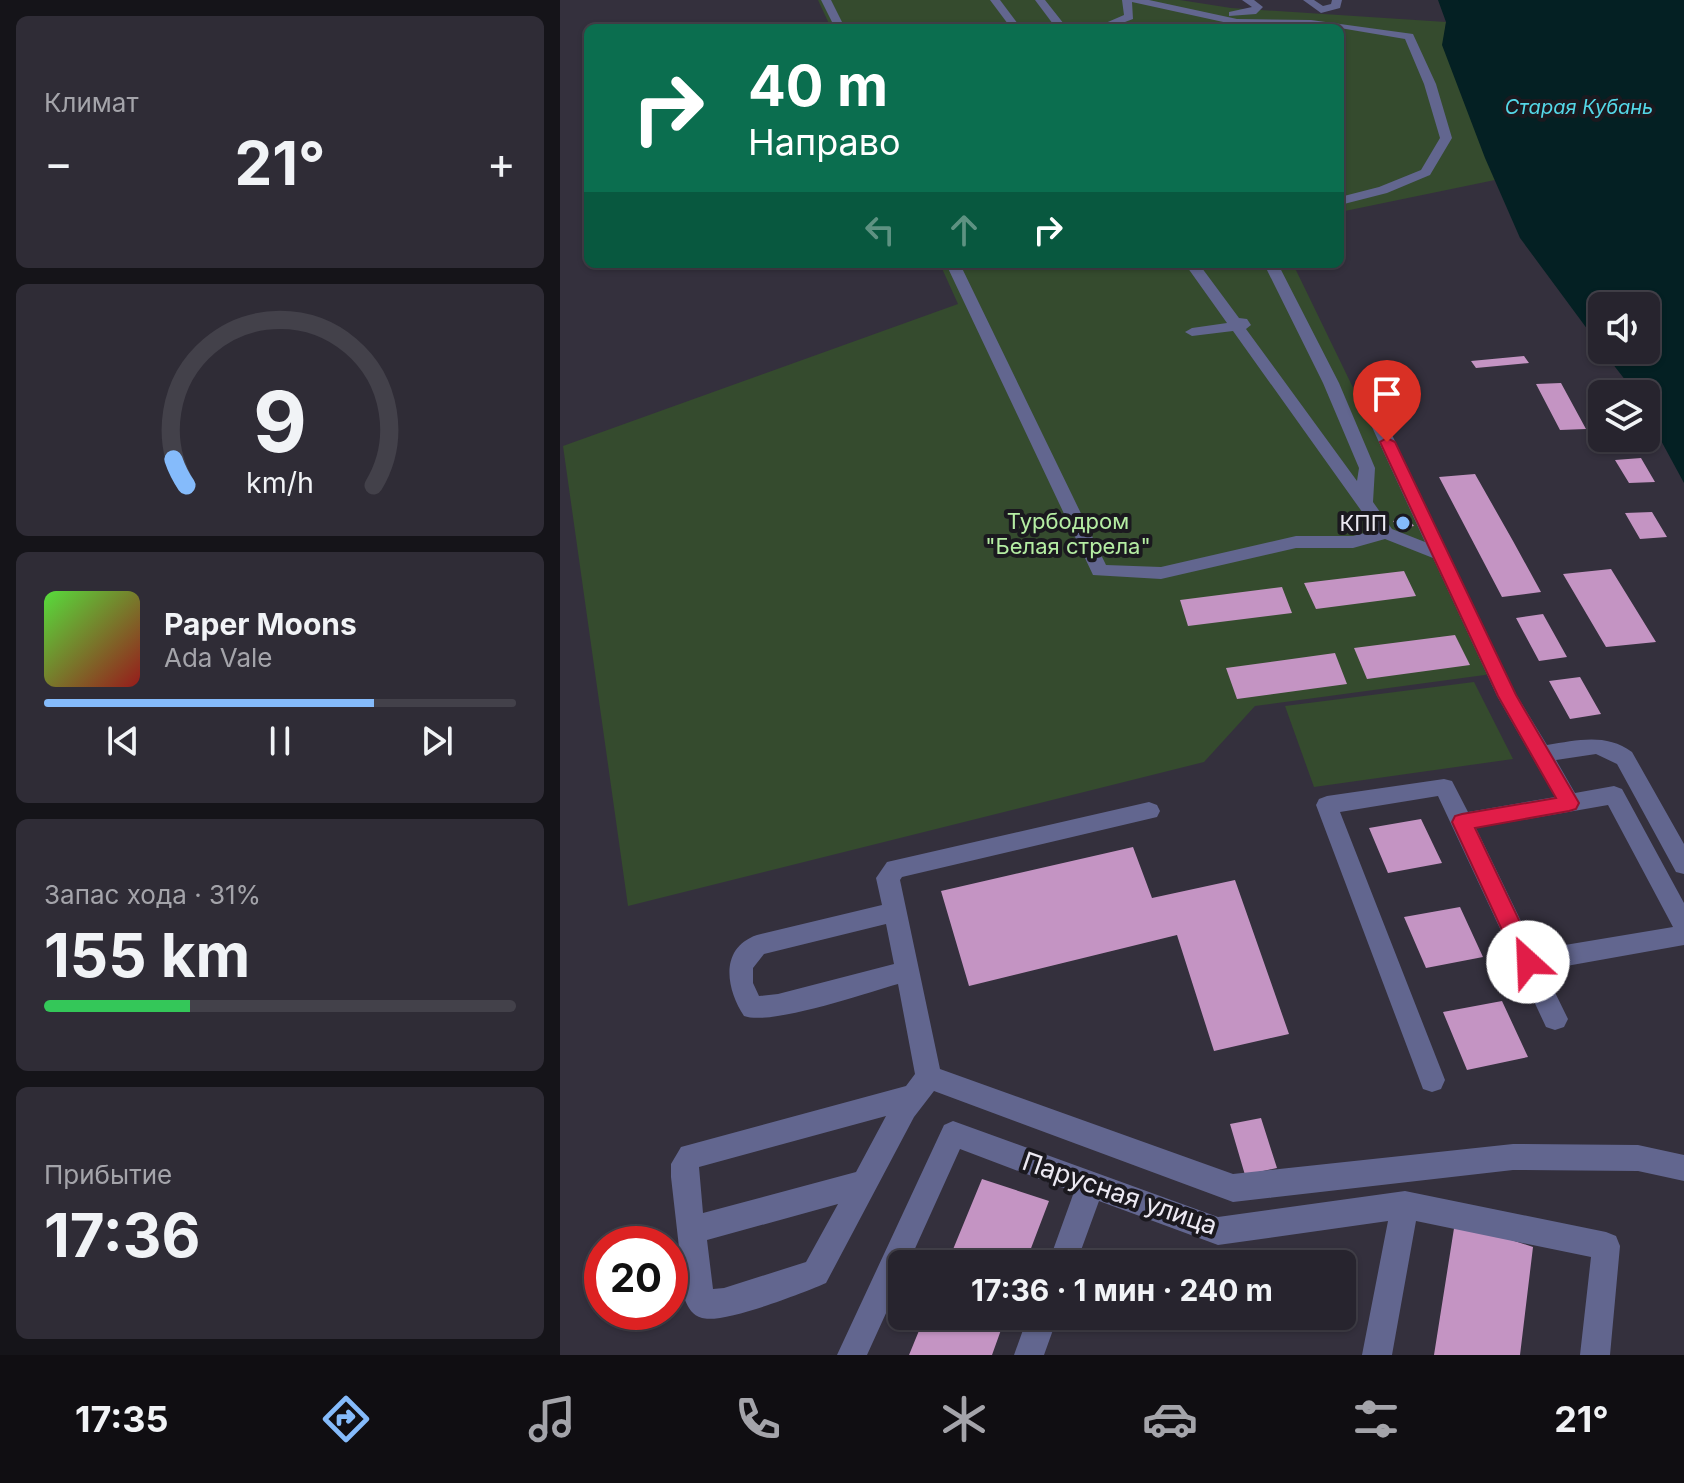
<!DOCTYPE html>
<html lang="ru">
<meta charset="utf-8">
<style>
:root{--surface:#27242e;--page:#2f2c36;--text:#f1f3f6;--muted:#a4a4aa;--line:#43414a;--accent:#85bbfb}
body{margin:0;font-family:Inter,sans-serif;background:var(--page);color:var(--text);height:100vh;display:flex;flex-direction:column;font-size:30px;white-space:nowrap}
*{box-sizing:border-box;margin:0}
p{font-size:26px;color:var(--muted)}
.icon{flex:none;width:44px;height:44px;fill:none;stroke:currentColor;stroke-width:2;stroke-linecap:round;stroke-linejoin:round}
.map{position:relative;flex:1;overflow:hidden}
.side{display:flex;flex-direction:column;gap:16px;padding:16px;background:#151419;width:560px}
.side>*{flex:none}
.guide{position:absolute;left:24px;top:24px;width:760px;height:244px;border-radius:12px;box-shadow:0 2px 6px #0004,0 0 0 2px var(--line);background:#0b6e4f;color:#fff;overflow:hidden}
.tools{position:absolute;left:1028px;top:292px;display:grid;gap:16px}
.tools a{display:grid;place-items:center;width:72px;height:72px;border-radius:12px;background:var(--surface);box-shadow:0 2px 6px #0004,0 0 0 2px var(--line);font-size:40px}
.speed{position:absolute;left:24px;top:1226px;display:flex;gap:16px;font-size:40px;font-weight:700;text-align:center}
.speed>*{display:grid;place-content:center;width:104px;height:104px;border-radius:50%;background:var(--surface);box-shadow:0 2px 6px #0004,0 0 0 2px var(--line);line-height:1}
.speed .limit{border:12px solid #d22;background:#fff;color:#111}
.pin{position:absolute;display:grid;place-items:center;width:68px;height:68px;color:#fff;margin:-82px -34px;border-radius:50% 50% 50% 0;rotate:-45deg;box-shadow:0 0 8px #0007}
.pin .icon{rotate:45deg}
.me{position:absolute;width:88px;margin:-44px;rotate:335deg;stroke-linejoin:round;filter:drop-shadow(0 0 6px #0008)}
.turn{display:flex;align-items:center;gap:28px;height:168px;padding:0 32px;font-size:36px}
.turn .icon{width:104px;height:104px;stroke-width:2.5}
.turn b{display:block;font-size:56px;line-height:68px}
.lanes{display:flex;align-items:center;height:76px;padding:0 32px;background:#0003;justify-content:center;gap:40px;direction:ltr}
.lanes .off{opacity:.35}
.big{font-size:60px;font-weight:700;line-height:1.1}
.side .tile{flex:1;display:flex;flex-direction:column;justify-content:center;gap:12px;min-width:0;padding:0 28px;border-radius:12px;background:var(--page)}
.side .dial{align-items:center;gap:0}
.dial svg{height:208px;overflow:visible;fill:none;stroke:var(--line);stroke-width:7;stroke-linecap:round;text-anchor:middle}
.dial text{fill:var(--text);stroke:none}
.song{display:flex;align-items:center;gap:24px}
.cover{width:96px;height:96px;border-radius:12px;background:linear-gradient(135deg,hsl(110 70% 55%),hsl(0 70% 35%))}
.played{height:8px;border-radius:4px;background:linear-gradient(90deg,var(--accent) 70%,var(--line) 70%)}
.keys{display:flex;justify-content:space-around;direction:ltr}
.heat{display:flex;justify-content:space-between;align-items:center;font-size:44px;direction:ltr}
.charge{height:12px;border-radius:6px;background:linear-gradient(90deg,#34c759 31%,var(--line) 0)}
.trip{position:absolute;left:328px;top:1250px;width:468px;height:80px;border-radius:12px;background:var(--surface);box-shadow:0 2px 6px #0004,0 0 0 2px var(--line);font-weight:700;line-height:80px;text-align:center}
.menu{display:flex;height:128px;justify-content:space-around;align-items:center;background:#100e12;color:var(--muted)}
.menu .icon{width:56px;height:56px}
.menu .current{color:var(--accent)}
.menu b{font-size:36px;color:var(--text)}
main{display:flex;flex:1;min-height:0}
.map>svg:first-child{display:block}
.green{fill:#354b2e}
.water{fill:#042023}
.building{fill:#c494c3}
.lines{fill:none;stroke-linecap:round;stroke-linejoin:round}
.minor{fill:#62668f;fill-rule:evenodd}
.route{fill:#e11d48;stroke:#92132f;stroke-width:2}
.poi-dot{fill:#85bbfb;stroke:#1b191f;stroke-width:3}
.labels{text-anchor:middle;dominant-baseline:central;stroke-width:8;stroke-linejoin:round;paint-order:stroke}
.far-water-label{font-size:20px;font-style:italic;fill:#54d7e7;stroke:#1b191f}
.park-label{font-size:22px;fill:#b5eda3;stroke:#1b191f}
.poi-label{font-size:22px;fill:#ece9f2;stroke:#1b191f;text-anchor:end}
.near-street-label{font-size:26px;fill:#ece9f2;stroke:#1b191f}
</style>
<main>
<section class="side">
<div class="tile"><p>Климат</p>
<div class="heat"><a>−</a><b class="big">21°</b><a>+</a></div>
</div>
<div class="tile dial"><svg viewBox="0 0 100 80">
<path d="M14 69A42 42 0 1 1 86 69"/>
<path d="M14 69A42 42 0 0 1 9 59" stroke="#85bbfb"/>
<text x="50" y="56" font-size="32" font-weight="700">9</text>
<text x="50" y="72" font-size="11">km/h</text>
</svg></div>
<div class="tile">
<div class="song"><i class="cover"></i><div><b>Paper Moons</b><p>Ada Vale</p></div></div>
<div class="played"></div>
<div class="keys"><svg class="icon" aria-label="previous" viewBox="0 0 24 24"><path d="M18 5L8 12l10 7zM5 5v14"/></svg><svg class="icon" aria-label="pause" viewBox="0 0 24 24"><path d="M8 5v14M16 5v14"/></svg><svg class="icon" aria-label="next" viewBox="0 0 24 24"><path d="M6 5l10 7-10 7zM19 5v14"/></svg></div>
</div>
<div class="tile"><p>Запас хода · 31%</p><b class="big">155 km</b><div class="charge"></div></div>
<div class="tile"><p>Прибытие</p><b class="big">17:36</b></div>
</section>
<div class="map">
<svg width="1124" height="1355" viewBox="0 0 1124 1355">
<rect width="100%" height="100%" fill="#34303d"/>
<!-- green -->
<path class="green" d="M258 0H620L671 8 886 22 883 45 935 180 780 212V28H271Z
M380 264H733L932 674 695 706 644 762 68 906 3 446 398 304Z
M914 682 953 759 754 787 725 706Z"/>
<!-- water -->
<path class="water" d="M878 0H1124V483L1086 413V394H1076L1042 350H1086V306H1042V349L960 238 925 158 882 45 886 22Z"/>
<!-- building -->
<path class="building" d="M964 356 969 363 916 368 911 361Z
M832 375 850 405 835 407 817 376Z
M1001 383 1026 429 1000 430 976 384Z
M1081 458 1095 482 1069 483 1055 460Z
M915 474 953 541 981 592 942 597 879 477Z
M1092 512 1107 537 1080 539 1065 513Z
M848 518 854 526 838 529 833 521Z
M1051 569 1096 642 1046 647 1003 574Z
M844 571 856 596 756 609 744 583Z
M722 587 732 613 628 626 620 600Z
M983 614 1007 657 979 661 956 618Z
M895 635 910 665 807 679 794 648Z
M775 653 787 684 677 699 666 668Z
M1020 677 1041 714 1010 719 989 681Z
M861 819 882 863 828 873 809 828Z
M573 847 592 898 675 880 729 1034 654 1051 617 935 409 986 381 891Z
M900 907 923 957 866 968 844 917Z
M942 1001 968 1057 907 1070 883 1012Z
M701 1118 717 1168 685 1175 670 1124Z
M422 1179 489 1201 465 1264H387Z
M895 1222 973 1247 960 1355H874Z
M365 1316H446L432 1355H349Z"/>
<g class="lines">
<!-- minor -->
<path class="minor" d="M261 0H271L285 28H275Z
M430 0H440L461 28H451Z
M475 0H485L504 24 512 28H496Z
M562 0H589L677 19 751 20 853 34 876 84 892 138 870 175 827 193 780 205V197L819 187 861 170 880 138 864 84 845 39 780 28 677 25 572 2 573 19 549 28H534L564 15Z
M682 0H694L703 7 696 14 669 16V12L692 7Z
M743 0H754L763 6 771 4 772 0H782L780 8 761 13Z
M386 264H400L546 565 601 567 736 536H793L815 530 673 331 632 336 625 332 632 328 667 323 625 264H639L679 318 687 319 691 325 686 329 797 481 799 468 763 383 704 264H718L779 383 815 468 813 502 832 529 865 542 806 414 814 409 822 414 956 694 987 745C1018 740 1046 733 1072 752L1124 844V874L1116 872 1057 764 1036 754 996 760 1015 793 1054 786 1062 789 1124 903V945L984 970 1008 1019 1004 1027 995 1030 986 1027 878 796 780 812 885 1080 881 1089 872 1092 863 1089 756 805 759 799 767 796 884 779 892 781 908 812 995 797 937 696 873 558 825 539 793 548H736L601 579 533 575ZM1048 805 1113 927 975 950 916 828Z
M589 802 597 805 600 811 597 817 342 877 340 880 380 1069 673 1174 953 1144 1078 1145 1124 1155V1181L1078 1171 953 1170 673 1202 374 1091 354 1117 266 1283C243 1293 164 1324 142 1318 132 1315 129 1309 125 1300L111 1177V1164L121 1147 346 1086 355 1074 338 984C306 993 211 1026 184 1016 166 989 159 948 197 935L322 905 316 878 327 862ZM326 924 334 964 218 994 199 996 193 983V968L204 954ZM326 1116 296 1172 143 1213 139 1167ZM278 1204 246 1262 164 1288 153 1289 147 1240Z
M393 1121 658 1217 845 1191 1046 1232 1056 1236 1060 1246 1050 1355H1020L1031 1257 856 1221 832 1355H802L828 1221 658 1245 539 1201 516 1264H488L514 1192 400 1149 348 1264H342V1278L307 1355H277L384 1125Z
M468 1316H498L484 1355H454Z"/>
</g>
<!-- route -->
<path class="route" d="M827 438 835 442 956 695 1019 803 1016 809 1009 811 915 828 979 962 976 969 968 972 960 969 892 822 895 816 902 814 996 798 938 696 820 442Z"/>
<!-- markers -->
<circle class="poi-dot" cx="843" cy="523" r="8"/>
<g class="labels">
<!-- far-water labels -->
<g class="far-water-label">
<text x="1019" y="107">Старая Кубань</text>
</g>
<!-- park labels -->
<g class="park-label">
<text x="508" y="521">Турбодром<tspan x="508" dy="25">"Белая стрела"</tspan></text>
</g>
<!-- poi labels -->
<g class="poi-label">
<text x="827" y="523">КПП</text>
</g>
<!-- near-street labels -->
<g class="near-street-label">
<text transform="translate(560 1193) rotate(19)">Парусная улица</text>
</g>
</g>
</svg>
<div class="tools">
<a><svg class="icon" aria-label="sound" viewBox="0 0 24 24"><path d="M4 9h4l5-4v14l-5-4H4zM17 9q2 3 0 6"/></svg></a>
<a><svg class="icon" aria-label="layers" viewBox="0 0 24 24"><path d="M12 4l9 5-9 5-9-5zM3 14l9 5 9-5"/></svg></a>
</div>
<div class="speed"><div class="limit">20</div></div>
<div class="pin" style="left:827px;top:442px;background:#d93025"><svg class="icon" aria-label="arrive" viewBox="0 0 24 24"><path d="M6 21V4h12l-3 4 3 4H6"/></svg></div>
<svg class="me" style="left:968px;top:962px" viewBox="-20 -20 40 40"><circle r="19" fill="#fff"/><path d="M0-13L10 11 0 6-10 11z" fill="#e11d48"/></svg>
<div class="trip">17:36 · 1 мин · 240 m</div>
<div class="guide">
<div class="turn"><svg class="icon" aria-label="right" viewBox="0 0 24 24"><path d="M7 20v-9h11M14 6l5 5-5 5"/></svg><div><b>40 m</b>Направо</div></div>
<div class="lanes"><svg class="icon off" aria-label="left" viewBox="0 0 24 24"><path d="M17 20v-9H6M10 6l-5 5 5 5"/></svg><svg class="icon off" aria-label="ahead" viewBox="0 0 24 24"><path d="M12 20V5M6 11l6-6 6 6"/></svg><svg class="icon" aria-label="right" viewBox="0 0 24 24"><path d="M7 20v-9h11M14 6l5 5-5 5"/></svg></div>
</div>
</div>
</main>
<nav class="menu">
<b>17:35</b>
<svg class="icon current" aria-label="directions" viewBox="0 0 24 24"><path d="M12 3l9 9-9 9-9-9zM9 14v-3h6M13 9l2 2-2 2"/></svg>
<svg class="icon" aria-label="music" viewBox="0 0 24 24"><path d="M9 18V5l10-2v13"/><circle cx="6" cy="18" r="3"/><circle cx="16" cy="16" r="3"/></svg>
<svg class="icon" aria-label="phone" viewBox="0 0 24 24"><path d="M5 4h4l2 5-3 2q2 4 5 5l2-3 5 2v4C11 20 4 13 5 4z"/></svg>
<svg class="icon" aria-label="climate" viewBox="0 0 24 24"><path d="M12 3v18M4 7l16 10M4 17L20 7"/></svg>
<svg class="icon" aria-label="car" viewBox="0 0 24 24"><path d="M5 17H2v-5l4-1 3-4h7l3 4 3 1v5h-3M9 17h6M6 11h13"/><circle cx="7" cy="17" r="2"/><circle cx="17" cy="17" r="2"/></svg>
<svg class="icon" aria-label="filters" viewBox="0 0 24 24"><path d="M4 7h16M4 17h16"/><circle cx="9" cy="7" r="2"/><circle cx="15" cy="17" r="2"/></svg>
<b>21°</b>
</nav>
